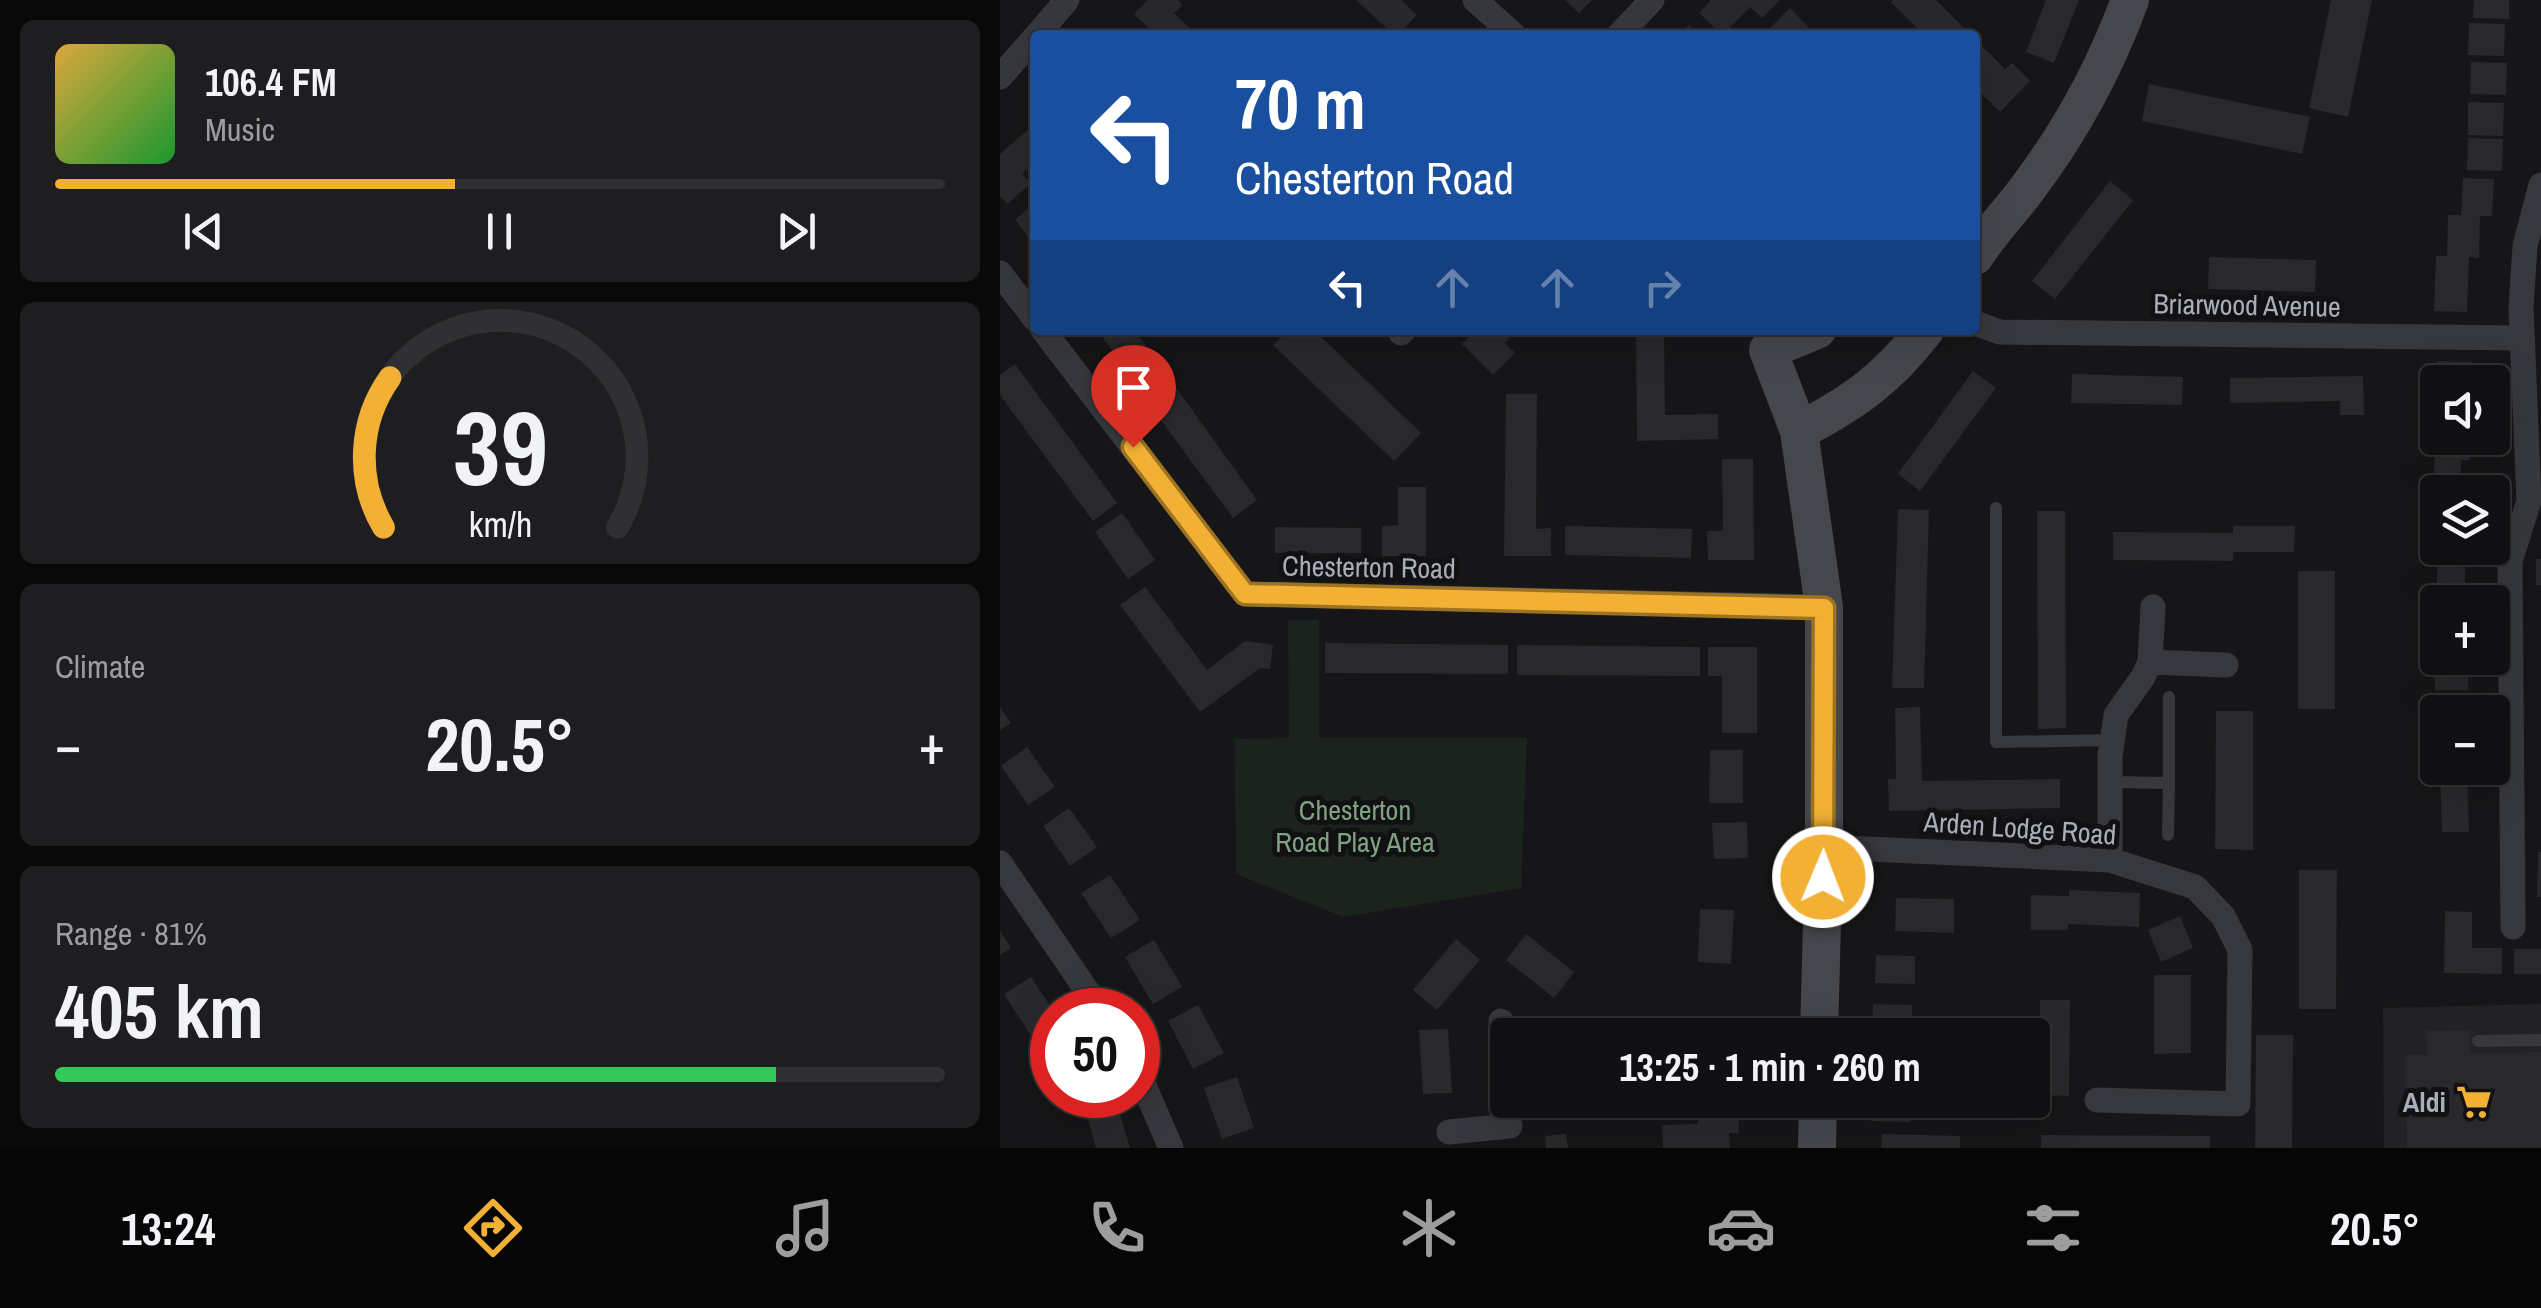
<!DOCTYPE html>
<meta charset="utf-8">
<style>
:root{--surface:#101012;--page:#1e1e20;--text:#f1f3f6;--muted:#9c9d9f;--line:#303032;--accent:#f2b134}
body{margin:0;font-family:"Archivo Narrow",sans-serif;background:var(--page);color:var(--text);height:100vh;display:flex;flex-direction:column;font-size:38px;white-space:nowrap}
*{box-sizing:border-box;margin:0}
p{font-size:32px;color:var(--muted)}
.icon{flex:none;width:55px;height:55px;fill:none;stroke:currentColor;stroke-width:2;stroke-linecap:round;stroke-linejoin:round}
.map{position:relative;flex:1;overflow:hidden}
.drawer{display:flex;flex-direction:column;gap:20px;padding:20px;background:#09090a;width:1000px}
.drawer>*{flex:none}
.hud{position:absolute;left:30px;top:30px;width:950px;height:305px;border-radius:10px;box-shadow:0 10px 40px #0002,0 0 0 2px var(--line);background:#1a4fa0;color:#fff;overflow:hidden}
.controls{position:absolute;left:1420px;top:365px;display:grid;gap:20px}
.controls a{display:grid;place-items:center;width:90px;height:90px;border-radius:10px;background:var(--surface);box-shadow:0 10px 40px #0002,0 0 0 2px var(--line);font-size:50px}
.speed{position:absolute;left:30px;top:988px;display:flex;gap:20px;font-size:50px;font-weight:700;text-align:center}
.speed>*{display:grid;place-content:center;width:130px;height:130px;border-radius:50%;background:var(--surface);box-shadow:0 10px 40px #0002,0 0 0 2px var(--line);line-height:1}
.speed .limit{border:15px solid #d22;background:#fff;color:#111}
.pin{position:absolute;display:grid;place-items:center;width:85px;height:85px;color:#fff;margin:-102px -42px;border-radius:50% 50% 50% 0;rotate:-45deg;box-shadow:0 0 10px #0007}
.pin .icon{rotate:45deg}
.me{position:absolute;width:110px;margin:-55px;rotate:1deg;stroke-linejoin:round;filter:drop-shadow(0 0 8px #0008)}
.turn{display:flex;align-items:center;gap:35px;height:210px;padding:0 40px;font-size:45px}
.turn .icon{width:130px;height:130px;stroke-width:2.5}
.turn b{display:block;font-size:70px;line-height:85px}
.lanes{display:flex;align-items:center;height:95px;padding:0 40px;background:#0003;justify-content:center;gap:50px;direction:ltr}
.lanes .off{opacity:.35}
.big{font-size:75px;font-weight:800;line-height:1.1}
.drawer .widget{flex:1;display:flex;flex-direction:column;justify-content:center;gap:15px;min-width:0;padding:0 35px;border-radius:15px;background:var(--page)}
.drawer .dial{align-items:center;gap:0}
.dial svg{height:260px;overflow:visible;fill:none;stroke:var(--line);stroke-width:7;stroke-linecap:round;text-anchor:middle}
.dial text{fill:var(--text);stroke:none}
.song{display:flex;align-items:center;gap:30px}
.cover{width:120px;height:120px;border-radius:15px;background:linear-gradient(135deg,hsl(40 70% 55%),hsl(130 70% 35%))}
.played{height:10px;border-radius:5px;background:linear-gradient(90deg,var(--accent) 45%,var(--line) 45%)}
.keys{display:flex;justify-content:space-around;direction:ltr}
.heat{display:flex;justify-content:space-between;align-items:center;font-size:55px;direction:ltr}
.charge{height:15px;border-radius:8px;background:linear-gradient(90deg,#34c759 81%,var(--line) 0)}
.trip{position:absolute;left:490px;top:1018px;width:560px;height:100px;border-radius:10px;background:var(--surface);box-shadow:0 10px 40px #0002,0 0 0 2px var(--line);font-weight:800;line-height:100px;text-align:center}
.tab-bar{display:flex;height:160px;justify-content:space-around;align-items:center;background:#060607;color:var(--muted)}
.tab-bar .icon{width:70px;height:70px}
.tab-bar .active{color:var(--accent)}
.tab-bar b{font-size:45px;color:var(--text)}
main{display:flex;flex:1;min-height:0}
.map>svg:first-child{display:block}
.built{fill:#222225}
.green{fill:#1c231d}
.building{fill:#29292c}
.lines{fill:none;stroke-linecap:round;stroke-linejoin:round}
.lane{stroke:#37383d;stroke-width:12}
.street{stroke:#37383d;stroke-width:25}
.secondary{stroke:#45474d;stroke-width:38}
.route-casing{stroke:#9d7322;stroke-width:25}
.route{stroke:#f2b134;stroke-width:18}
.labels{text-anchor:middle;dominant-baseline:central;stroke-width:10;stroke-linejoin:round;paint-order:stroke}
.street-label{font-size:28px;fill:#a8adb8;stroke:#111113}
.park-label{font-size:28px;fill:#7fa381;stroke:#111113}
.poi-label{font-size:28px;font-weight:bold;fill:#a8adb8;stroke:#111113;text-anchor:end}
</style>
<main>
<section class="drawer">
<div class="widget">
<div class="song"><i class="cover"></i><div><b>106.4 FM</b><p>Music</p></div></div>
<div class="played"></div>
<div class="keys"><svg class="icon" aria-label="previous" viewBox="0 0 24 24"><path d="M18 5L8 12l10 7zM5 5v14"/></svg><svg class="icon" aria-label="pause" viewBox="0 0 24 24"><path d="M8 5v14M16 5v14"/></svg><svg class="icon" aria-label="next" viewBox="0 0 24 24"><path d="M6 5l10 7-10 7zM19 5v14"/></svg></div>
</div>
<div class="widget dial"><svg viewBox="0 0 100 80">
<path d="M14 69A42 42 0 1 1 86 69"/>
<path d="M14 69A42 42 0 0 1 16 23" stroke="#f2b134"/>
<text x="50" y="56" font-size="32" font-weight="700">39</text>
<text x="50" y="72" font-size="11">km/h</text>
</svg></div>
<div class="widget"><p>Climate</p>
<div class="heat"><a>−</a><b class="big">20.5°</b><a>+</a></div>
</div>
<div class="widget"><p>Range · 81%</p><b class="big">405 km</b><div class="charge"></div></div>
</section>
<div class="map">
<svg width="1541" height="1148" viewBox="0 0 1541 1148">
<rect width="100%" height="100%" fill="#161618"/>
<!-- built -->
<path class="built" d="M1541 1004V1148H1384L1383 1008Z"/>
<!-- green -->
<path class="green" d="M288 620H319V738H527L521 888 344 917 236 874 235 739 289 738Z"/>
<!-- building -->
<path class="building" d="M148 0H178L183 5 174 13 197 35H156L134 14Z
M356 0H401L417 15 398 35H394Z
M565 0H592L579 13Z
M711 0H780L762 18 750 7 722 35 699 13Z
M893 0H936L971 35H924L891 2Z
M1046 0H1079L1054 63 1026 52Z
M1331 0H1372L1348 117 1309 108Z
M1474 0H1509V19L1473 18Z
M790 8 816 35H777L770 28Z
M1469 23 1505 24 1504 56 1468 55Z
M689 25 699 35H679Z
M975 39 1005 69 1012 63 1030 81 1000 112 975 87Z
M1471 62 1507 63 1506 95 1470 94Z
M1149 84 1310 117 1302 154 1142 121Z
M1468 102 1504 103 1503 136 1468 135Z
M32 126 35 129V163L22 174 31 183 7 204 0 196V154Z
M1468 138 1503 139 1502 171 1467 170Z
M1463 178 1494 179 1492 216H1480L1479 258 1469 257 1467 312 1434 311 1436 256H1447L1448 215H1461Z
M1110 181 1133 200 1055 299 1032 281Z
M35 204V247L15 219Z
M1209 257 1316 260 1315 292 1208 289Z
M97 330H134L161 366 138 384Z
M288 330H314L421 433 394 461 273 345Z
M476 330H517L505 343 515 353 493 375 462 344Z
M636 330H664L665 415 718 414V439L637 441Z
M1437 361 1473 362 1472 382H1436Z
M15 364 117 503 93 521 0 395V375Z
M973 371 996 388 920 491 898 474Z
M1072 374 1183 377 1182 405 1071 403Z
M1363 376 1364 415H1340V401L1230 403V378Z
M169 378 257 500 233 518 144 397Z
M506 394H537L536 529 551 528V556H504Z
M1435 438H1471L1470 460H1461L1460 492H1438V522H1433Z
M722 459H753L754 560H708L707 531H723Z
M398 487H426V556H382V526L398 525Z
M898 509 929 510 924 688H892Z
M1037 511H1065L1066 728 1038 729Z
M122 513 155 560 128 579 95 532Z
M565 526 692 529 691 558 565 555Z
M1233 526H1295L1294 552H1233V561L1113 560V532L1233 533Z
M275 527 361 528V553H275Z
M1438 548H1465V602H1436Z
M1536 559H1541V585H1536Z
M1298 571H1335V709H1298Z
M145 587 207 670 245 641 273 645 270 669 260 668 200 712 120 605Z
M325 643 508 645V674L325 673Z
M517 645 700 647V676L517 675Z
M708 647H757V733H722V676H708Z
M1435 658H1468V690H1435Z
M0 707 11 723 0 730Z
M920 707 922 781 1060 779V808L889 811 888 779H896L895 708Z
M1216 711H1253V850L1215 849Z
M27 747 55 787 28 805 1 766Z
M710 750H743V803H709Z
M1467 772 1469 832H1442L1440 773Z
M69 808 97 847 70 866 43 826Z
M747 822 748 858 714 859 712 823Z
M1538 852H1541V897H1537Z
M1299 870H1337L1336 1009H1299Z
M110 875 140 920 111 938 81 893Z
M1069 890 1140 893 1139 927 1068 924V930H1031V895L1069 896Z
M896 898 954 899V933L895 931Z
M700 909 734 910 731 964 698 962Z
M1445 911 1472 912V948H1502V974L1444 973Z
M1180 916 1193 948 1161 962 1148 930Z
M0 931 11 948 0 955Z
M526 934 574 972 554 998 506 960Z
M456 939 480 960 437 1010 413 990Z
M154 940 182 987 153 1004 125 957Z
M1514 949H1541V974H1514Z
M876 955 915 956V984L875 983Z
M1154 975H1191V1053L1154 1054Z
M31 977 52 1009V1020L30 1034 4 994Z
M1040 1000H1070L1069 1096 1039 1095Z
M873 1004 912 1005V1032H872Z
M198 1005 224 1053 193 1069 168 1021Z
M574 1024 575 1035H546L545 1026Z
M448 1029 452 1093 423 1094 419 1030Z
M1470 1030V1054L1541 1052V1148H1407L1405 1055H1427L1426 1031Z
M1256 1035H1293L1292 1148H1255Z
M237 1077 254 1128 222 1139 204 1088Z
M698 1100H738L739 1133H729L730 1148H663L662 1125 698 1124Z
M871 1100H911L910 1122 871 1121Z
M119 1111 130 1148H96L88 1119Z
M566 1134 568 1148H546L545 1136Z
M882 1134 960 1136V1148H881Z
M1041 1135 1210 1136V1148H1041Z"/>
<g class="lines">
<!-- lane -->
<path class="lane" d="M996 508V742L1113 740
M1110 782 1169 783V697
M1168 835 1169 783
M1478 1041 1541 1040"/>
<!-- street -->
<path class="street" d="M475 0 514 35
M37 35 67 0
M619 35 652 0
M0 77 35 37
M0 273 35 319
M975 323 1000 332 1521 338
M43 330 245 594 824 607
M401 333 404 330
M1150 662 1226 665
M824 847 1110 860 1195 887 1223 916 1240 950 1238 1104 1097 1100
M1110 860V756L1116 715 1143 677 1150 662 1153 607
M0 863 100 1010
M1513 927 1510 561 1529 501 1521 307 1525 246 1541 185
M501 1021 508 1095
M138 1072 171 1148
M449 1132 510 1126"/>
<!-- secondary -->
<path class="secondary" d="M975 256C990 232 1010 212 1027 189 1071 131 1105 68 1130 0
M817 330 768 350 799 431 824 607V847L819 1035
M799 431C853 403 887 379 925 330
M817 1148 818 1100"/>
</g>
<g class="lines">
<defs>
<path id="route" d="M133 447 245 594 824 608 823 877"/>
</defs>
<!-- route casing -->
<use href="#route" class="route-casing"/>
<!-- route -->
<use href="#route" class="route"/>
</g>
<!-- icons -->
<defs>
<symbol id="supermarket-bare" viewBox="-9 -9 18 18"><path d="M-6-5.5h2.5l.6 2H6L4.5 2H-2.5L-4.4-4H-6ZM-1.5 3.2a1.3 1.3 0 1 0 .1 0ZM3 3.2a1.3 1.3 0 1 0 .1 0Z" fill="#f2b134" stroke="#111113" stroke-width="2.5" paint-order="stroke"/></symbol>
</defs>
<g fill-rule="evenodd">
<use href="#supermarket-bare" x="1449" y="1077" width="50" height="50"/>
</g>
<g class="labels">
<!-- street labels -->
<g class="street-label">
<text transform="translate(1247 305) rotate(1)">Briarwood Avenue</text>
<text transform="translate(369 567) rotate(1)">Chesterton Road</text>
<text transform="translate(1020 828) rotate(4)">Arden Lodge Road</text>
</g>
<!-- park labels -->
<g class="park-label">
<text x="355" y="810">Chesterton<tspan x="355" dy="32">Road Play Area</tspan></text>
</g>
<!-- poi labels -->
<g class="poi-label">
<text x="1446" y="1102">Aldi</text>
</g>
</g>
</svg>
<div class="controls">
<a><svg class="icon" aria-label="sound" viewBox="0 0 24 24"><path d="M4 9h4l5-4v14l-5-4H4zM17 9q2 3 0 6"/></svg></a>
<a><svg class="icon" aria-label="layers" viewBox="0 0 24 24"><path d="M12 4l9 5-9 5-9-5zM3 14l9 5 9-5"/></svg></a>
<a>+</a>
<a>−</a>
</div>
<div class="speed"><div class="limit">50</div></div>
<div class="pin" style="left:133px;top:447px;background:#d93025"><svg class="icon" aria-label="arrive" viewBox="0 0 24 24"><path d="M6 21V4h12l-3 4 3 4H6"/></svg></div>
<svg class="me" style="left:823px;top:877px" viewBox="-20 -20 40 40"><circle r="17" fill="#f2b134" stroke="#fff" stroke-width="3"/><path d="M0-11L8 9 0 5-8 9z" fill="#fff"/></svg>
<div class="trip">13:25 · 1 min · 260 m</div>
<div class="hud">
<div class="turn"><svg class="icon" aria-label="left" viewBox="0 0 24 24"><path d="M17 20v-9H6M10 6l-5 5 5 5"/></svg><div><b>70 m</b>Chesterton Road</div></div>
<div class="lanes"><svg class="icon" aria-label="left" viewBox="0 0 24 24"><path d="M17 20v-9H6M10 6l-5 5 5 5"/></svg><svg class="icon off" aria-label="ahead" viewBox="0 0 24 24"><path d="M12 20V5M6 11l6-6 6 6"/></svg><svg class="icon off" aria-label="ahead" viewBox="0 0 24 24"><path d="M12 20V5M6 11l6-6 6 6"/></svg><svg class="icon off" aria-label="right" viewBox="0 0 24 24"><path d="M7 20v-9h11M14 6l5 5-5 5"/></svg></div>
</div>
</div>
</main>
<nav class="tab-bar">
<b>13:24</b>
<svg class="icon active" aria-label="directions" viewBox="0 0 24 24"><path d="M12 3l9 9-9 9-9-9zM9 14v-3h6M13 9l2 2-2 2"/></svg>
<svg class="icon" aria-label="music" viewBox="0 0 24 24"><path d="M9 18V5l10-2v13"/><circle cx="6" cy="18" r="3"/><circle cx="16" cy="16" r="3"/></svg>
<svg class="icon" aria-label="phone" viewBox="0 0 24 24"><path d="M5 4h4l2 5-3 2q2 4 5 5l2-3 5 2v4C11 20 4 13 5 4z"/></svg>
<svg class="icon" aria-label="climate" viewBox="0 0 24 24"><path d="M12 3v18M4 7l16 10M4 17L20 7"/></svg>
<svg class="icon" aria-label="car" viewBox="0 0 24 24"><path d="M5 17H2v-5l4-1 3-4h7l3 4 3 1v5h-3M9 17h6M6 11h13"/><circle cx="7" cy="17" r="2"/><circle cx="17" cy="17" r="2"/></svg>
<svg class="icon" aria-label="filters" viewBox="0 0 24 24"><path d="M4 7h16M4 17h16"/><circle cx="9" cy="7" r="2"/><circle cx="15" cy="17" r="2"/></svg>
<b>20.5°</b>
</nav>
